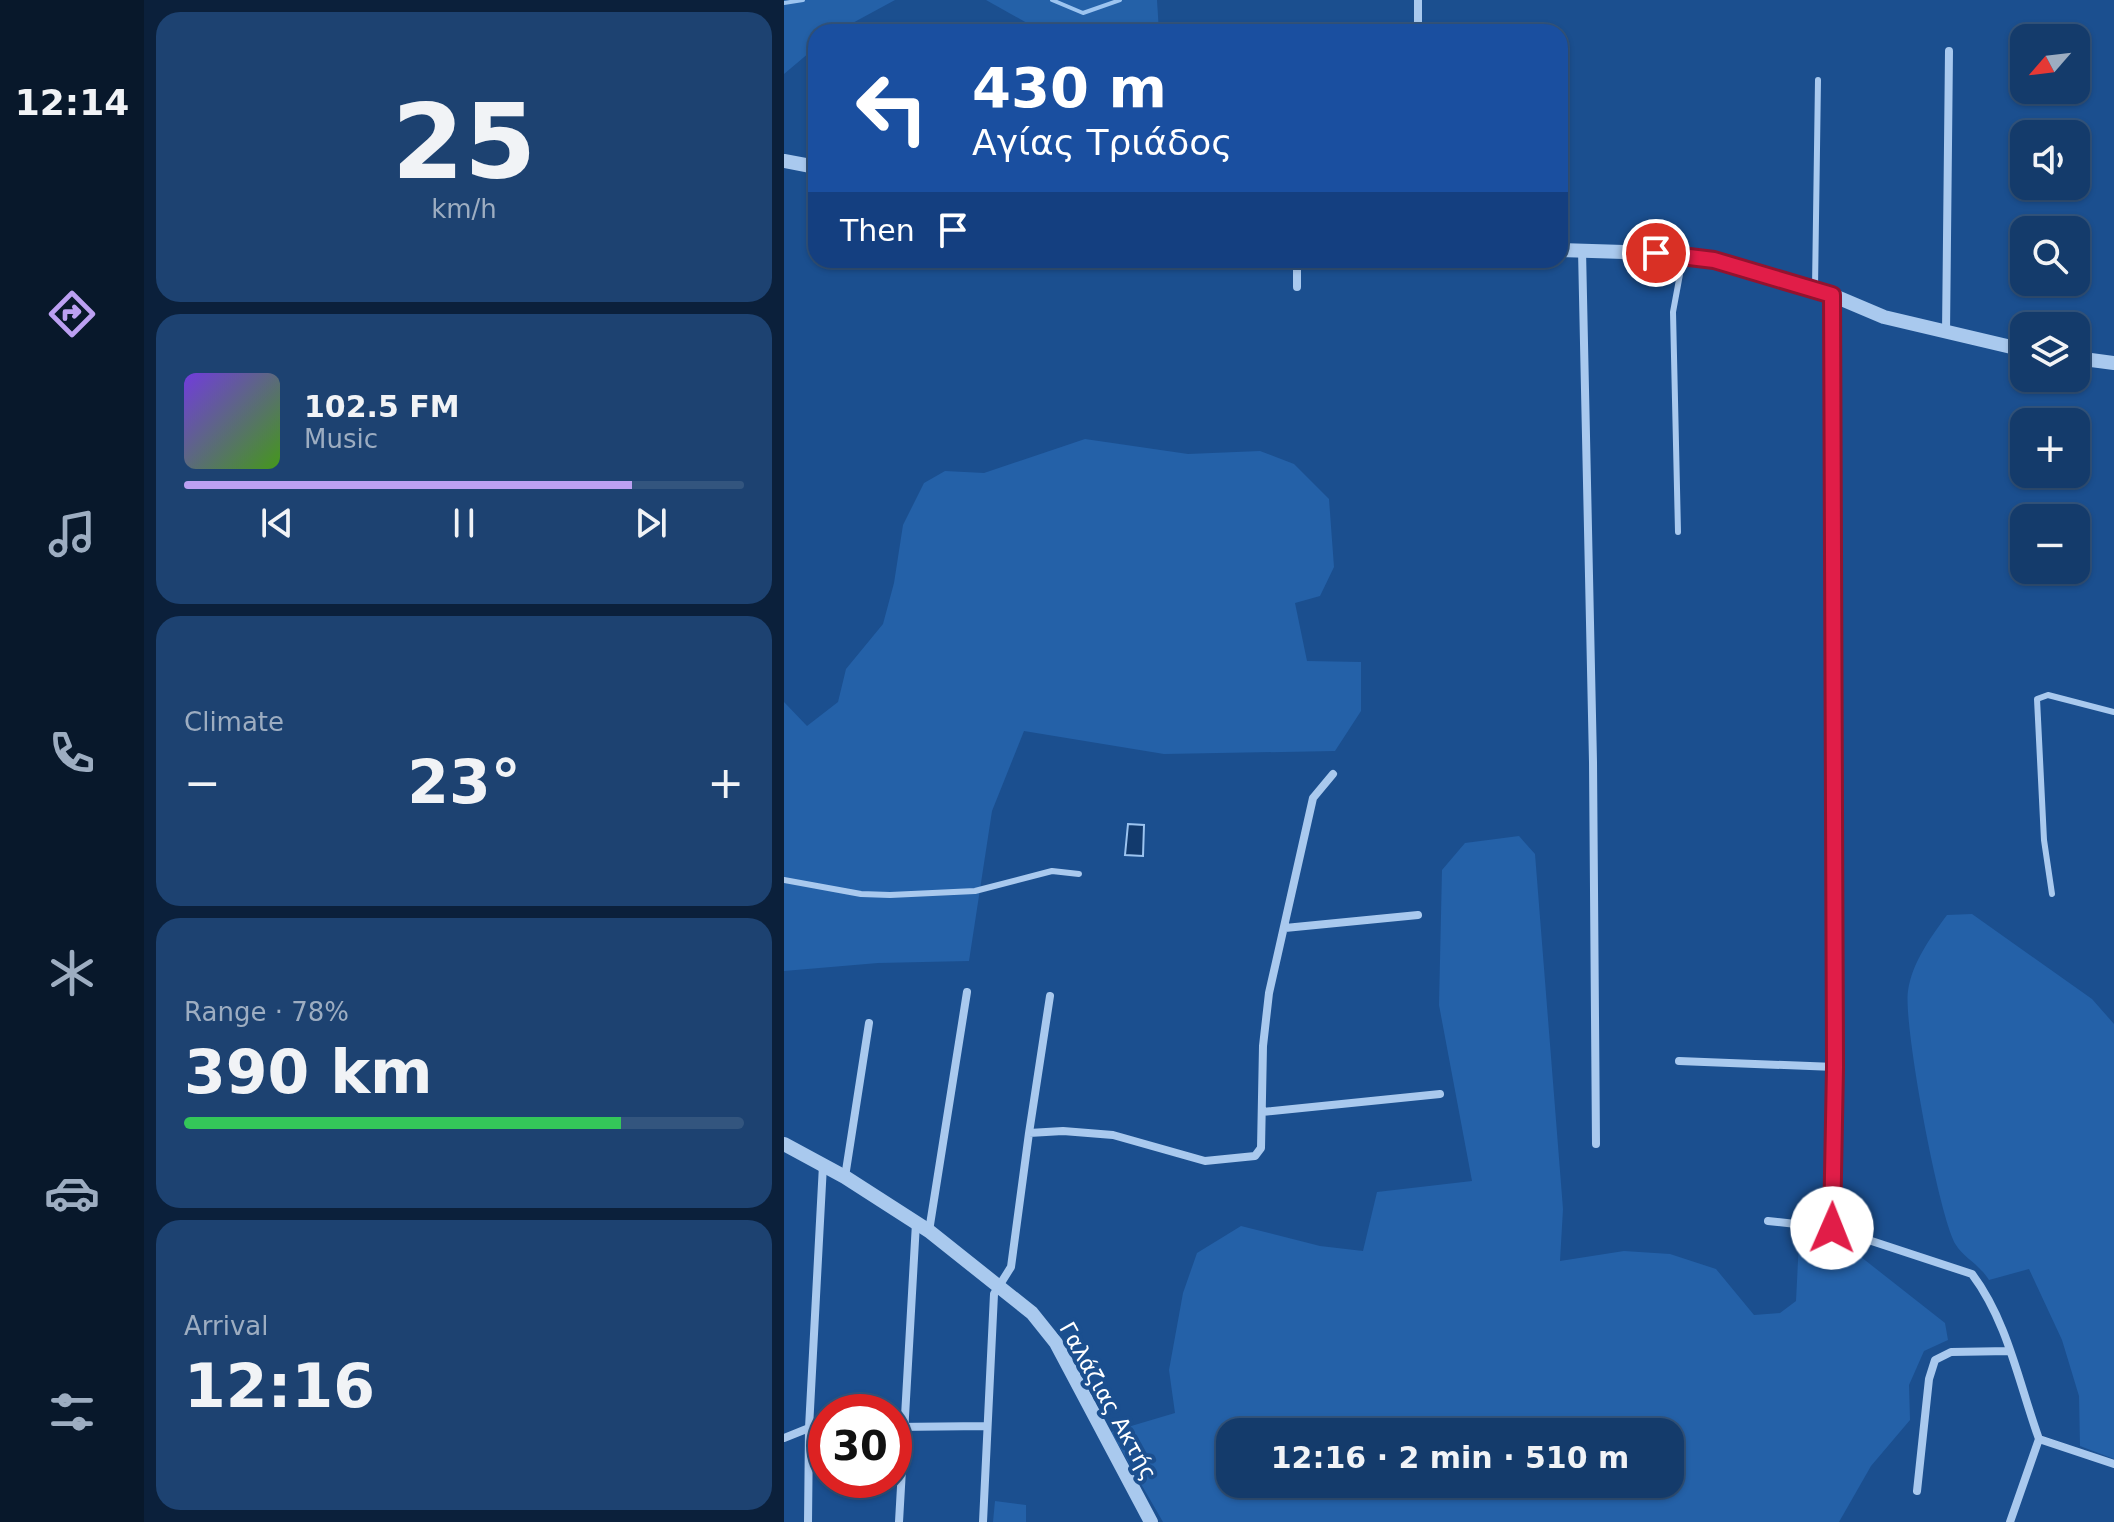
<!DOCTYPE html>
<meta charset="utf-8">
<style>
:root{--surface:#143b6b;--page:#1d4271;--text:#f1f3f6;--muted:#9dadc1;--line:#33557e;--accent:#bca0f2}
body{margin:0;font-family:"DejaVu Sans",sans-serif;background:var(--page);color:var(--text);height:100vh;display:flex;flex-direction:column;font-size:30px;white-space:nowrap}
*{box-sizing:border-box;margin:0}
p{font-size:26px;color:var(--muted)}
.icon{flex:none;width:44px;height:44px;fill:none;stroke:currentColor;stroke-width:2;stroke-linecap:round;stroke-linejoin:round}
.map{position:relative;flex:1;overflow:hidden}
.details{display:flex;flex-direction:column;gap:12px;padding:12px;background:#0b203b;width:640px}
.details>*{flex:none}
.guide{position:absolute;left:24px;top:24px;width:760px;height:244px;border-radius:24px;box-shadow:0 2px 6px #0004,0 0 0 2px var(--line);background:#1a4fa0;color:#fff;overflow:hidden}
.needle{width:52px;rotate:242deg}
.controls{position:absolute;left:1226px;top:24px;display:grid;gap:16px}
.controls a{display:grid;place-items:center;width:80px;height:80px;border-radius:16px;background:var(--surface);box-shadow:0 2px 6px #0004,0 0 0 2px var(--line);font-size:40px}
.speed{position:absolute;left:24px;top:1394px;display:flex;gap:16px;font-size:40px;font-weight:700;text-align:center}
.speed>*{display:grid;place-content:center;width:104px;height:104px;border-radius:50%;background:var(--surface);box-shadow:0 2px 6px #0004,0 0 0 2px var(--line);line-height:1}
.speed .limit{border:12px solid #d22;background:#fff;color:#111}
.pin{position:absolute;display:grid;place-items:center;width:68px;height:68px;color:#fff;margin:-34px;border:4px solid #fff;border-radius:50%;box-shadow:0 2px 8px #0007}
.me{position:absolute;width:88px;margin:-44px;rotate:1deg;stroke-linejoin:round;filter:drop-shadow(0 0 6px #0008)}
.turn{display:flex;align-items:center;gap:28px;height:168px;padding:0 32px;font-size:36px}
.turn .icon{width:104px;height:104px;stroke-width:2.5}
.turn b{display:block;font-size:56px;line-height:68px}
.then{display:flex;align-items:center;height:76px;padding:0 32px;background:#0003;gap:16px;font-size:30px}
.big{font-size:60px;font-weight:800;line-height:1.1}
.details .widget{flex:1;display:flex;flex-direction:column;justify-content:center;gap:12px;min-width:0;padding:0 28px;border-radius:24px;background:var(--page)}
.details .dial{align-items:center;gap:0}
.dial b{font-size:104px;line-height:1}
.song{display:flex;align-items:center;gap:24px}
.cover{width:96px;height:96px;border-radius:12px;background:linear-gradient(135deg,hsl(260 70% 55%),hsl(100 70% 35%))}
.played{height:8px;border-radius:4px;background:linear-gradient(90deg,var(--accent) 80%,var(--line) 80%)}
.keys{display:flex;justify-content:space-around;direction:ltr}
.heat{display:flex;justify-content:space-between;align-items:center;font-size:44px;direction:ltr}
.charge{height:12px;border-radius:6px;background:linear-gradient(90deg,#34c759 78%,var(--line) 0)}
.trip{position:absolute;left:432px;top:1418px;width:468px;height:80px;border-radius:24px;background:var(--surface);box-shadow:0 2px 6px #0004,0 0 0 2px var(--line);font-weight:800;line-height:80px;text-align:center}
main{display:flex;flex:1;min-height:0}
.menu{display:flex;flex-direction:column;width:144px;justify-content:space-around;align-items:center;background:#08182b;color:var(--muted)}
.menu .icon{width:56px;height:56px}
.menu .current{color:var(--accent)}
.menu b{font-size:36px;color:var(--text)}
.map>svg:first-child{display:block}
.green{fill:#2461a8;fill-rule:evenodd}
.water{fill:#123a6d;stroke:#9cc4f0;stroke-width:2}
.lines{fill:none;stroke-linecap:round;stroke-linejoin:round}
.stream{stroke:#9cc4f0;stroke-width:4}
.service{stroke:#a9c9ee;stroke-width:6}
.minor{stroke:#a9c9ee;stroke-width:8}
.tertiary{stroke:#a9c9ee;stroke-width:14}
.route-casing{stroke:#92132f;stroke-width:20}
.route{stroke:#e11d48;stroke-width:14}
.labels{text-anchor:middle;dominant-baseline:central;stroke-width:8;stroke-linejoin:round;paint-order:stroke}
.street-label{font-size:22px;fill:#fff;stroke:#1b4f8f}
</style>
<main>
<nav class="menu">
<b>12:14</b>
<svg class="icon current" aria-label="directions" viewBox="0 0 24 24"><path d="M12 3l9 9-9 9-9-9zM9 14v-3h6M13 9l2 2-2 2"/></svg>
<svg class="icon" aria-label="music" viewBox="0 0 24 24"><path d="M9 18V5l10-2v13"/><circle cx="6" cy="18" r="3"/><circle cx="16" cy="16" r="3"/></svg>
<svg class="icon" aria-label="phone" viewBox="0 0 24 24"><path d="M5 4h4l2 5-3 2q2 4 5 5l2-3 5 2v4C11 20 4 13 5 4z"/></svg>
<svg class="icon" aria-label="climate" viewBox="0 0 24 24"><path d="M12 3v18M4 7l16 10M4 17L20 7"/></svg>
<svg class="icon" aria-label="car" viewBox="0 0 24 24"><path d="M5 17H2v-5l4-1 3-4h7l3 4 3 1v5h-3M9 17h6M6 11h13"/><circle cx="7" cy="17" r="2"/><circle cx="17" cy="17" r="2"/></svg>
<svg class="icon" aria-label="filters" viewBox="0 0 24 24"><path d="M4 7h16M4 17h16"/><circle cx="9" cy="7" r="2"/><circle cx="15" cy="17" r="2"/></svg>
</nav>
<section class="details">
<div class="widget dial"><b>25</b><p>km/h</p></div>
<div class="widget">
<div class="song"><i class="cover"></i><div><b>102.5 FM</b><p>Music</p></div></div>
<div class="played"></div>
<div class="keys"><svg class="icon" aria-label="previous" viewBox="0 0 24 24"><path d="M18 5L8 12l10 7zM5 5v14"/></svg><svg class="icon" aria-label="pause" viewBox="0 0 24 24"><path d="M8 5v14M16 5v14"/></svg><svg class="icon" aria-label="next" viewBox="0 0 24 24"><path d="M6 5l10 7-10 7zM19 5v14"/></svg></div>
</div>
<div class="widget"><p>Climate</p>
<div class="heat"><a>−</a><b class="big">23°</b><a>+</a></div>
</div>
<div class="widget"><p>Range · 78%</p><b class="big">390 km</b><div class="charge"></div></div>
<div class="widget"><p>Arrival</p><b class="big">12:16</b></div>
</section>
<div class="map">
<svg width="1330" height="1522" viewBox="0 0 1330 1522">
<rect width="100%" height="100%" fill="#1b4f8f"/>
<!-- green -->
<path class="green" d="M0 0H111L52 32H32V47L0 74Z
M202 0H373L375 32H259Z
M301 439 404 454 476 451 510 464 545 499 550 567 536 596 511 603 523 661 577 662V711L551 751 380 754 240 731 208 811 185 961 94 963 0 971V702L23 726 54 702 62 669 99 624 110 583 119 525 140 483 161 471 200 473Z
M735 836 751 854 779 1209 776 1261 840 1251 886 1254 932 1269 970 1315 996 1313 1012 1301 1015 1241 1077 1257 1161 1323 1164 1340 1140 1351 1125 1385 1126 1420 1087 1466 1055 1522H379L327 1432 391 1413 385 1370 399 1293 413 1253 457 1226 536 1246 579 1251 593 1192 688 1181 655 1005 658 870 681 843ZM446 1432H886V1484H446Z
M1188 914 1308 999 1330 1024V1459L1296 1446 1295 1396 1278 1340 1245 1269 1205 1280C1195 1264 1179 1257 1172 1245 1155 1218 1119 1024 1124 991 1128 963 1146 938 1163 915Z
M211 1501 242 1505V1522H209Z"/>
<!-- water -->
<path class="water" d="M344 824 360 825 359 856 341 855Z"/>
<g class="lines">
<!-- stream -->
<path class="stream" d="M268 0 299 13 336 0
M0 3 19 0"/>
<!-- service -->
<path class="service" d="M1031 288 1034 80
M894 532 889 312 899 258
M0 880 77 894 106 895 191 891 268 871 295 874
M1268 894 1260 840 1253 699 1264 695 1330 712"/>
<!-- minor -->
<path class="minor" d="M634 0V32
M798 250 809 762 812 1144
M513 287V260
M1048 295 1051 1067 1048 1228
M1162 333 1165 51
M501 928 634 915
M895 1061 1051 1067
M478 1112 656 1094
M245 1133 266 996
M61 1177 85 1023
M984 1221 1048 1228 1188 1274C1224 1322 1235 1384 1255 1439
M145 1231 183 992
M110 1427 203 1426
M0 1438 25 1428H42
M1133 1491 1145 1379 1151 1360 1167 1352 1226 1351
M24 1522 25 1428 39 1165
M115 1522 132 1223
M199 1522 210 1294 227 1267 245 1133 279 1131 329 1135 421 1161 471 1156 477 1148 479 1046 485 993 529 798 549 774
M1226 1522 1255 1439 1330 1464"/>
<!-- tertiary -->
<path class="tertiary" d="M0 161 32 167
M776 250 872 253 930 260 1048 295 1100 317 1240 350
M1292 358 1330 363
M0 1144 61 1177 145 1231 248 1313 272 1343 367 1522"/>
</g>
<g class="lines">
<defs>
<path id="route" d="M872 253 930 260 1048 295 1051 1067 1048 1228"/>
</defs>
<!-- route casing -->
<use href="#route" class="route-casing"/>
<!-- route -->
<use href="#route" class="route"/>
</g>
<g class="labels">
<!-- street labels -->
<g class="street-label">
<text transform="translate(324 1401) rotate(61)">Γαλάζιας Ακτής</text>
</g>
</g>
</svg>
<div class="controls">
<a><svg class="needle" viewBox="-14 -14 28 28"><path d="M0-13l5 13h-10z" fill="#e53935"/><path d="M0 13l5-13h-10z" fill="#9dadc1"/></svg></a>
<a><svg class="icon" aria-label="sound" viewBox="0 0 24 24"><path d="M4 9h4l5-4v14l-5-4H4zM17 9q2 3 0 6"/></svg></a>
<a><svg class="icon" aria-label="search" viewBox="0 0 24 24"><circle cx="10" cy="10" r="6"/><path d="M15 15l6 6"/></svg></a>
<a><svg class="icon" aria-label="layers" viewBox="0 0 24 24"><path d="M12 4l9 5-9 5-9-5zM3 14l9 5 9-5"/></svg></a>
<a>+</a>
<a>−</a>
</div>
<div class="speed"><div class="limit">30</div></div>
<div class="pin" style="left:872px;top:253px;background:#d93025"><svg class="icon" aria-label="arrive" viewBox="0 0 24 24"><path d="M6 21V4h12l-3 4 3 4H6"/></svg></div>
<svg class="me" style="left:1048px;top:1228px" viewBox="-20 -20 40 40"><circle r="19" fill="#fff"/><path d="M0-13L10 11 0 6-10 11z" fill="#e11d48"/></svg>
<div class="trip">12:16 · 2 min · 510 m</div>
<div class="guide">
<div class="turn"><svg class="icon" aria-label="left" viewBox="0 0 24 24"><path d="M17 20v-9H6M10 6l-5 5 5 5"/></svg><div><b>430 m</b>Αγίας Τριάδος</div></div>
<div class="then">Then<svg class="icon" aria-label="arrive" viewBox="0 0 24 24"><path d="M6 21V4h12l-3 4 3 4H6"/></svg></div>
</div>
</div>
</main>
